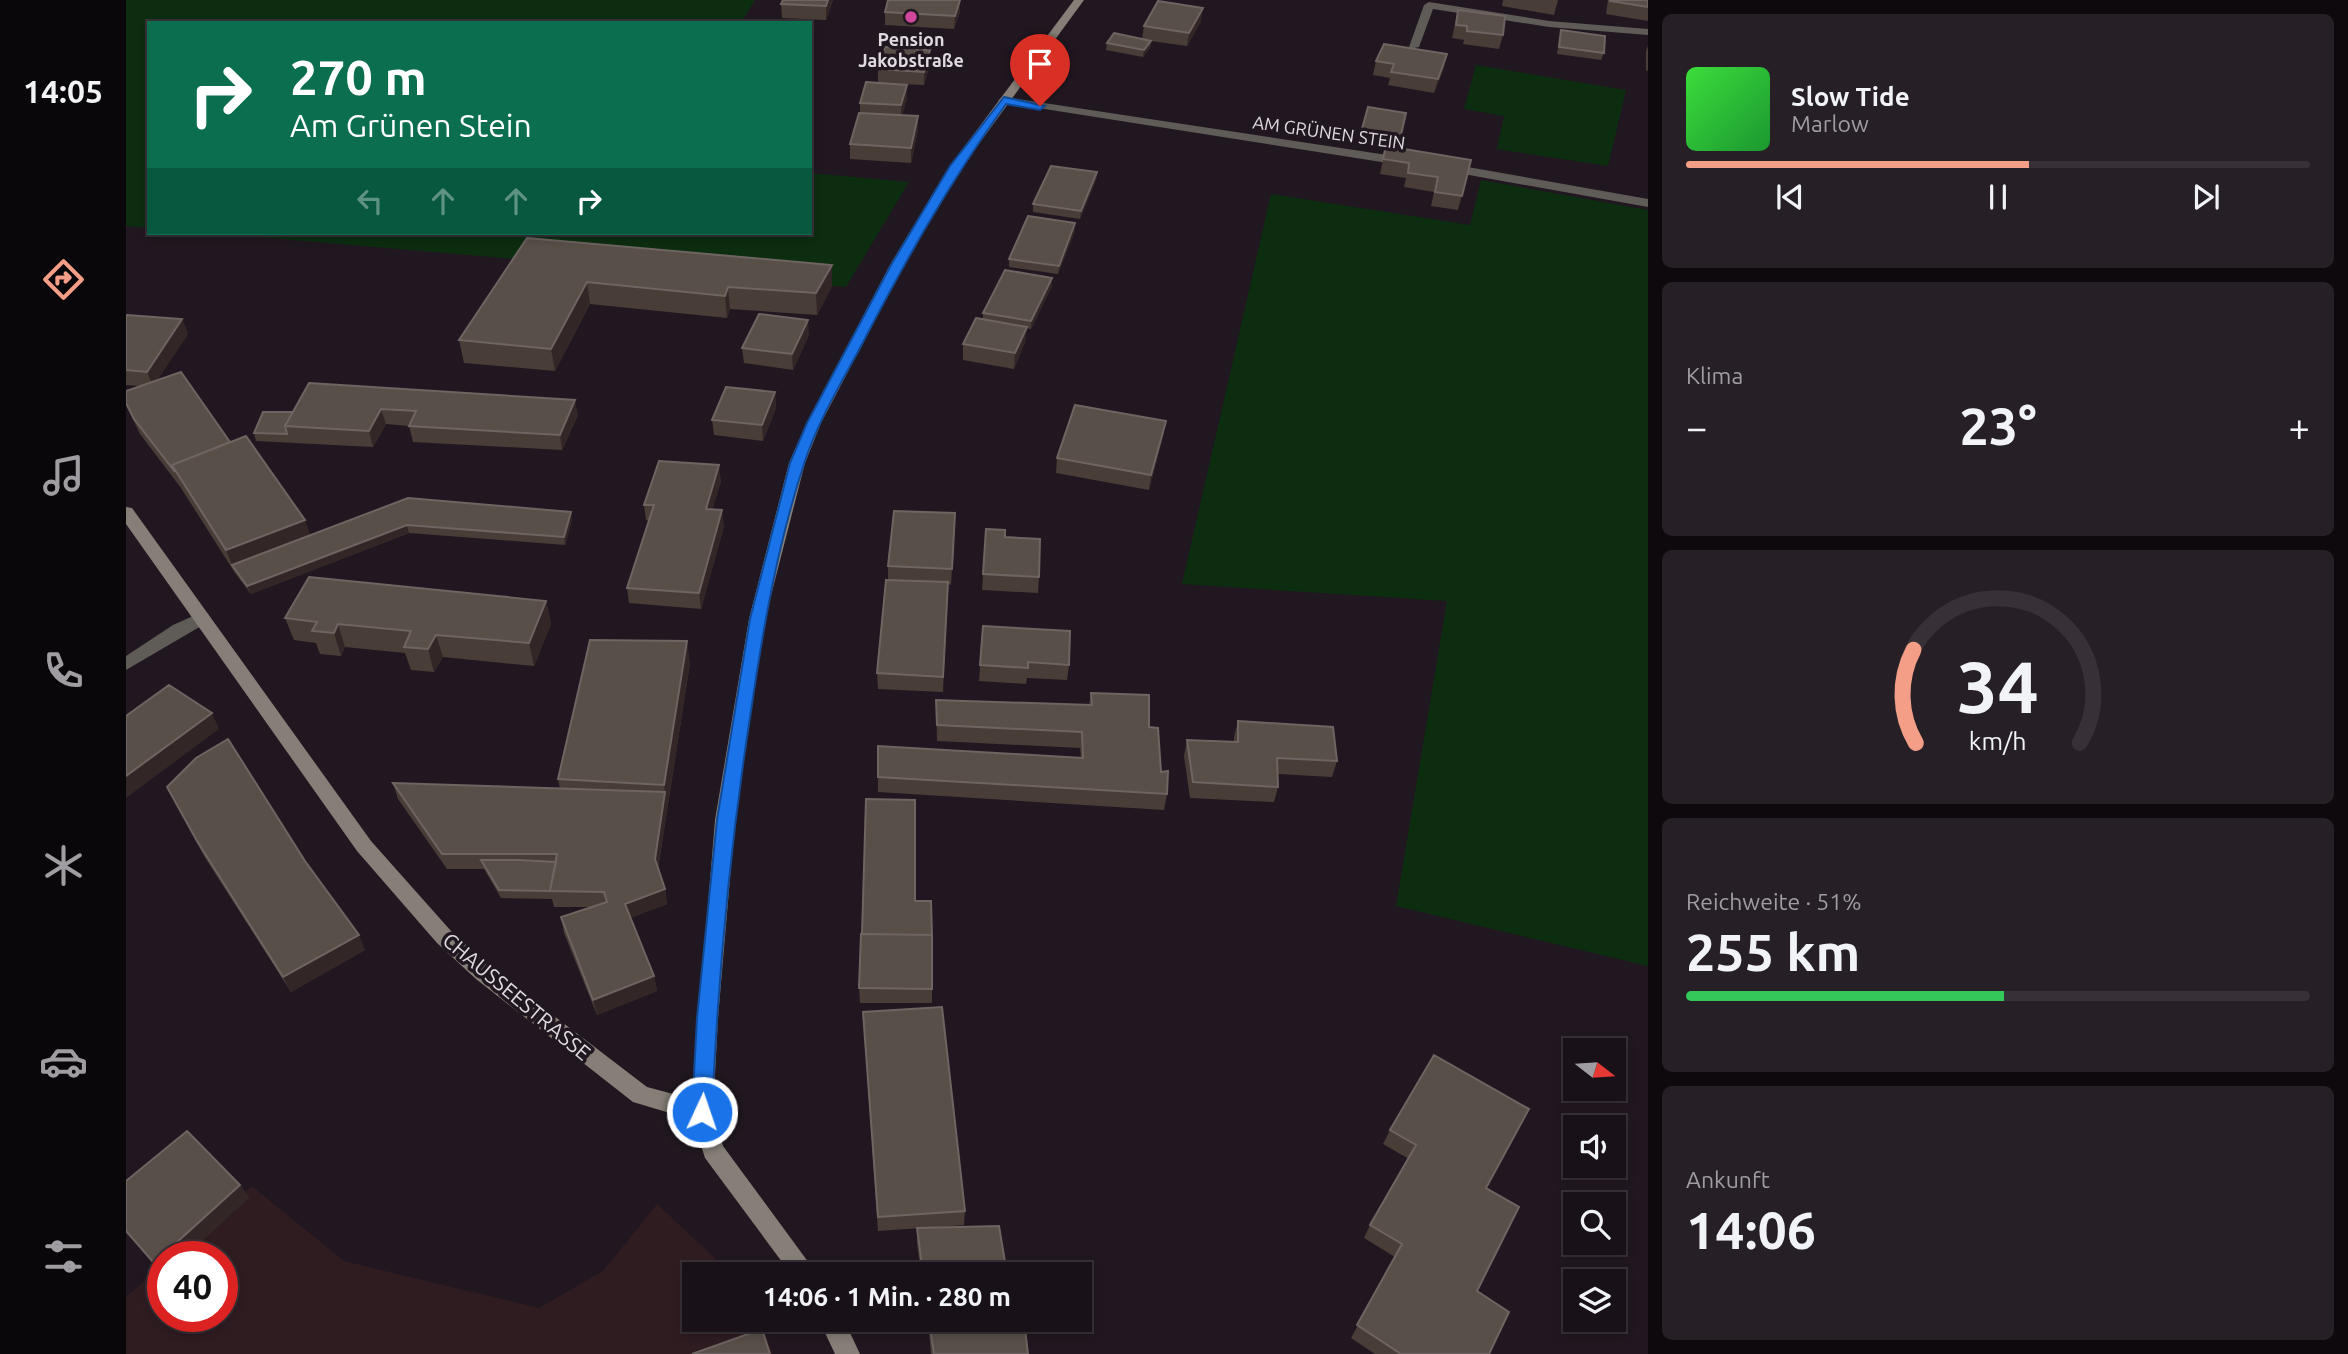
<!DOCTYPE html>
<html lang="de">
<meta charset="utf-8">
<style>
:root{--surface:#191118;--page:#261f25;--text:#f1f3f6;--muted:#9f9da2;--line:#373137;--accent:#f49e87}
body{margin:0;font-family:Ubuntu,sans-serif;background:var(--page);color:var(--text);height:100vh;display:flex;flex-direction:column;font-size:26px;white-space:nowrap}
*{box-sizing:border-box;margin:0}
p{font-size:23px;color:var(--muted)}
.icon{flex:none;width:38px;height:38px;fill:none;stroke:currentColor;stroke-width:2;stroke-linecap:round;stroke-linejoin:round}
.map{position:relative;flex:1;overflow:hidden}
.sheet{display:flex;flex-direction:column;gap:14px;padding:14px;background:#0e090d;width:700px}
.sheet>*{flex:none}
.guide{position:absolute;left:21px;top:21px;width:665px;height:214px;border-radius:0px;box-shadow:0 4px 10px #0003,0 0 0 2px var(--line);background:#0b6e4f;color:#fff;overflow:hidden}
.needle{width:46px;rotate:107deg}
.buttons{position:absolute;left:1437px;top:1038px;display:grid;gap:14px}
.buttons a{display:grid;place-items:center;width:63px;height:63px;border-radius:0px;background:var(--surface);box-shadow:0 4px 10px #0003,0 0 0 2px var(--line);font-size:35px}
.speed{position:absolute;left:21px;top:1241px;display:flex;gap:14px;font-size:35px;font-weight:700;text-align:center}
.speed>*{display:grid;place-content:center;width:91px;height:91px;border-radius:50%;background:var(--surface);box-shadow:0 4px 10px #0003,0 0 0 2px var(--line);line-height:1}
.speed .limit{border:10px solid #d22;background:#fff;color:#111}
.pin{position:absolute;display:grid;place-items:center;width:60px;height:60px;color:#fff;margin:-72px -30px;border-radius:50% 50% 50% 0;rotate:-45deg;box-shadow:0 0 7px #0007}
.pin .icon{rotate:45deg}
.me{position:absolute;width:77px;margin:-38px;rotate:3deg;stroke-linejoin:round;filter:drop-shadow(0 0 5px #0008)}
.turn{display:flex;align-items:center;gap:24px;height:147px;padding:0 28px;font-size:32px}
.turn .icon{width:91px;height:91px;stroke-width:2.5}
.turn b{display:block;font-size:49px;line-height:60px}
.lanes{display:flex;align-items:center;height:66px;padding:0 28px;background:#0003;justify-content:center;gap:35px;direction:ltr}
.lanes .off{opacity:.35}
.big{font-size:52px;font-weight:700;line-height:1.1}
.sheet .tile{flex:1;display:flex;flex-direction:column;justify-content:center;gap:10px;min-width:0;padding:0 24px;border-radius:10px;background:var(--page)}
.sheet .dial{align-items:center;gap:0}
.dial svg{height:182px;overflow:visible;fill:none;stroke:var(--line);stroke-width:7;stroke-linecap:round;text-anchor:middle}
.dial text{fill:var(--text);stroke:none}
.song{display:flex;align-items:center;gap:21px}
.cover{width:84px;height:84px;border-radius:10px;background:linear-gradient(135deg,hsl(120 70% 55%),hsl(130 70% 35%))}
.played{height:7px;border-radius:4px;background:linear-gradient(90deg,var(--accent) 55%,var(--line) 55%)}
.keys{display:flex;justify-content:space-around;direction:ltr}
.heat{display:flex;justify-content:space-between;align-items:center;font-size:38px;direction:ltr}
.charge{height:10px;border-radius:5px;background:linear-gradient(90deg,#34c759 51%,var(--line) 0)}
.trip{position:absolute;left:556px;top:1262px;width:410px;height:70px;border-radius:0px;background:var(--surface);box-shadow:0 4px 10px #0003,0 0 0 2px var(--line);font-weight:700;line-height:70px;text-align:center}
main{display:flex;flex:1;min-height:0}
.dock{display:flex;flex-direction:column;width:126px;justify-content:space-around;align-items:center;background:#0a070a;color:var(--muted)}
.dock .icon{width:49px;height:49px}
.dock .current{color:var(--accent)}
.dock b{font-size:32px;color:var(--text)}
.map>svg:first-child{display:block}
.commercial{fill:#2e1c21}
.green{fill:#0c2d10}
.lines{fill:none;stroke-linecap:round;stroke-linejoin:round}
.street{fill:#5f5b56;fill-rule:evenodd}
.secondary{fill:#867f77;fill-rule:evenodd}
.wall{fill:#483e37}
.shaded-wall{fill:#322726}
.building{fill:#594f49;stroke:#6e6461;stroke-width:2}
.route{fill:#1a73e8;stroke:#114b97;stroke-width:2}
.hotel-dot{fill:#d1479c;stroke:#211720;stroke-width:2.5}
.labels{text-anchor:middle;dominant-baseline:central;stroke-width:7;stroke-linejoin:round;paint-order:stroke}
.far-poi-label{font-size:18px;font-weight:bold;fill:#e0dae0;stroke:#211720}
.far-street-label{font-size:18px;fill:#e0dae0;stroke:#211720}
.street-label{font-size:21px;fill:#e0dae0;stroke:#211720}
</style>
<main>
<nav class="dock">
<b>14:05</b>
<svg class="icon current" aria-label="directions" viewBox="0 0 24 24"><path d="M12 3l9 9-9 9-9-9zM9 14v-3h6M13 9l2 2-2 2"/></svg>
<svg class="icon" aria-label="music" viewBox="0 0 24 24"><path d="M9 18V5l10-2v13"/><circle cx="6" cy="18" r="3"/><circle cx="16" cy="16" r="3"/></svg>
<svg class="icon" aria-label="phone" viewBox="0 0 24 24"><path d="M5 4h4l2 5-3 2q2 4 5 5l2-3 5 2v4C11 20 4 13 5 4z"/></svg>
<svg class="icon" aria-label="climate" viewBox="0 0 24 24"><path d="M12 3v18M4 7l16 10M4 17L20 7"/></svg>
<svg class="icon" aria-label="car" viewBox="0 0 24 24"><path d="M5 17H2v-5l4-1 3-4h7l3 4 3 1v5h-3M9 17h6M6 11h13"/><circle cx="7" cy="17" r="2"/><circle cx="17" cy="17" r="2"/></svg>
<svg class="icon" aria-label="filters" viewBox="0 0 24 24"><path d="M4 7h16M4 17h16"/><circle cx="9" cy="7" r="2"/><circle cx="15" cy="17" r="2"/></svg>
</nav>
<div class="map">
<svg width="1522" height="1354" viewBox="0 0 1522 1354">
<rect width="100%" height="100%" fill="#211720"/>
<!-- commercial -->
<path class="commercial" d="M126 1186 218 1261 413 1308 477 1271 531 1204 606 1274H569V1320H634L647 1354H0V1297L37 1264V1316H96V1256H46Z"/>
<!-- green -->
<path class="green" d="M0 0H629L615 23H23V228L0 226Z
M1350 65 1500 90 1482 166 1371 149 1378 116 1338 109Z
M684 173 783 182 720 287 83 233H684Z
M1355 180 1522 210V966L1270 906 1321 601 1056 584 1145 194 1344 225Z"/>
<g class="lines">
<!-- street -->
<path class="street" d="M1303 2 1423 21 1522 29V35L1423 27 1307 9 1293 47 1284 49 1283 47 1298 5Z
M878 97 1281 158 1287 162 1281 166 874 102 872 100Z
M1319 163 1522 199V207L1315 170 1313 167Z
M76 612 82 614 84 618 82 622 0 670V656L47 625Z"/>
<!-- secondary -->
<path class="secondary" d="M948 0H958L836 167 778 265 695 423 679 463 639 619 609 820 592 1018 587 1112 597 1146 691 1274H665L579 1158 567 1120 507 1102 350 979 311 943 231 851 0 524V507L6 508 245 841 325 931 364 967 521 1087 566 1099 589 820 623 619 663 463 681 423 764 265 824 166Z
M693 1320H718L734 1354H709Z"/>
</g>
<!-- wall -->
<path class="wall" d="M657 0H707L700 20 656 18 655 4Z
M1377 0H1432L1428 15 1376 6Z
M1482 0H1522V21L1480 14Z
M1332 10 1377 35 1373 49 1337 44 1338 40 1326 38Z
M759 12H834L828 29 759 25Z
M1075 21 1061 46 1025 41 1024 48 1017 57 980 50 981 43 1016 39 1018 26Z
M1435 30 1478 53 1475 60 1431 54Z
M1522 46V71L1520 70V51Z
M804 50V64L798 85 752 83V69Z
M1321 54 1318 68 1308 93 1262 85 1264 78 1247 75 1250 61Z
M781 85V99L776 115 792 116V130L785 163 724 159V144L734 113V103Z
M1242 107 1280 113 1274 142 1234 136Z
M1260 146 1345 160 1332 210 1305 206 1308 192 1278 187 1280 178 1254 174Z
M971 172 970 180 954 219 907 212V204Z
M949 223V231L932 274 883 267V259Z
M401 238 706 286 691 315 604 309 601 318 464 304 429 371 338 363 333 340Z
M926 286 905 329 900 328 899 342 888 369 837 360V344L857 319V313Z
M0 317 56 319 62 334 31 380 104 442 184 535 282 498 446 520 439 545 283 533 125 594 109 573 55 488 14 434 0 405V391L15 386 0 385Z
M683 335 667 370 618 363 616 348Z
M183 383 452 415 436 450 287 442 283 426 260 424 247 447 130 441 128 433 167 412Z
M649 392 650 408 637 441 588 435 586 420Z
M1040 421 1037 436 1023 490 930 473 931 458Z
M595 481 586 510 598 526 575 609 503 603 501 588 523 521 520 520 518 505Z
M829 513 825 585 822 584 817 692 752 689 751 673 762 580V566Z
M860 529 879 537 913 577 912 593 856 590Z
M420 601 425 624 408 666 317 657 308 672 285 670 279 653 219 647 215 656 194 654 190 643 168 640 159 618Z
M857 626 943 665 941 680 901 678 900 684 853 681Z
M564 663 532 869 539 889 541 904 504 918 528 976 531 991 471 1015 438 933 435 917 465 907H428L426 899 375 898 358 869H321L272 799 267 783 434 789 432 779Z
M965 693 1023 727 1041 794 1038 810 752 792V746L955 758 954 748 811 741 810 700 963 705Z
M1112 721 1211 761 1206 777 1152 774V787L1148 802 1064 798 1058 756 1061 740 1108 742V737Z
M41 787 179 861 239 950 165 992 78 856Z
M789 901 806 989V1003H734L733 988Z
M737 1012 839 1211 838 1225 752 1231Z
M1264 1130 1360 1188 1351 1291 1363 1354H1249L1225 1338 1269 1257 1238 1238 1244 1225 1283 1159 1257 1144Z
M0 1181 114 1185 123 1198 37 1256V1275L0 1232Z
M791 1228 881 1274H795L791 1242Z
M803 1321 902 1354H805L803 1333Z"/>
<!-- shaded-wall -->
<path class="shaded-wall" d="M702 0H707L700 20V6Z
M834 0V12L828 29 829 16Z
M1077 8 1075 21 1061 46 1063 33Z
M1025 41 1024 48 1017 57 1018 50Z
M804 50V64L798 85V72Z
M1321 54 1318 68 1308 93 1312 79Z
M781 85V99L775 119V105Z
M792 116V130L785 163V148Z
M971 172 970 180 954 219 955 211Z
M949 223V231L932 274 933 266Z
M706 265V286L691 315 690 293Z
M926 278V286L905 329V321Z
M461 282 464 304 429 371 425 349Z
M602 287 604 309 601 318 599 296Z
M56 319 62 334 27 387 21 372Z
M682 320 683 335 667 370 666 354Z
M901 327 899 342 888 369 889 353Z
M649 392 650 408 637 441 636 425Z
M449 400 452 415 436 450 434 435Z
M255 409 260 424 247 447 243 431Z
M1040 421 1037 436 1023 490 1025 475Z
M593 465 595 481 582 525 580 509Z
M596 510 598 526 575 609 573 593Z
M445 512 446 520 439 545 438 537Z
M179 520 187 543 106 565 100 550Z
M281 525 283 533 125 594 121 586Z
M420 601 425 624 408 666 403 643Z
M212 624 219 647 215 656 208 633Z
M310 635 317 657 308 672 302 649Z
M561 641 564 663 531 874 529 859 539 792 538 785Z
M86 713 93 729 0 798V776Z
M539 889 541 904 502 919 499 904Z
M233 935 239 950 165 992 157 977Z
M528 976 531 991 471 1015 467 1000Z
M114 1185 123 1198 60 1256H37V1274L28 1263Z"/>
<!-- building -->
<path class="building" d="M657 0H702L700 6 655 4Z
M762 0H834L829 16 759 12Z
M1484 0H1522V7L1484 1Z
M1032 1 1077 8 1063 33 1018 26Z
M1332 10 1379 16 1377 35 1341 31V26L1330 25Z
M1435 30 1479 36 1478 53 1433 47Z
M988 33 1025 41 1018 50 981 43Z
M1258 44 1321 54 1312 79 1265 72 1268 64 1250 61Z
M759 47 804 50 798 72 752 69Z
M740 82 781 85 775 105 734 103Z
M1242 107 1280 113 1275 135 1236 129Z
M733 113 792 116 785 148 724 144Z
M1260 146 1345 160 1336 196 1309 192 1312 177 1282 173 1283 163 1257 159Z
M925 166 971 172 955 211 907 204Z
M902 216 949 223 933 266 883 259Z
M401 238 706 265 690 293 602 287 599 296 461 282 425 349 333 340Z
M879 270 926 278 905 321 857 313Z
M633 314 682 320 666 354 616 348Z
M1 315 56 319 21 372 0 370V317Z
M850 318 901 327 889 353 837 344Z
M55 372 104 442 46 465 49 472 8 419 0 403V391Z
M183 383 449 400 434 435 283 426 290 411 255 409 243 431 159 426Z
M600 387 649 392 636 425 586 420Z
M949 405 1040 421 1025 475 931 458Z
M137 412H167L159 426 161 434 128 433Z
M120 436 179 520 100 550 46 465Z
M533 461 593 465 580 509 596 510 573 593 501 588 528 505H518Z
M282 498 445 512 438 537 281 525 121 586 106 565Z
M768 511 829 513 826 569 762 566Z
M860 529 879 530V537L914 539 913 577 857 574Z
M183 577 420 601 403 643 310 635 302 649 278 647 285 631 212 624 208 633 186 631 191 622 159 618Z
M760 580 822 582 817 677 751 673Z
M857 626 944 631 943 665 902 662V668L854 665Z
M464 640 561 641 538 785 432 779Z
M43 685 86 713 0 776V716Z
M965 693 1023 695V727L1032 728 1035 772 1042 771 1041 794 752 777V746L957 758 956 732 811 725 810 700 966 705Z
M1112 721 1207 727 1211 761 1151 758 1152 787 1067 782 1061 740 1112 742Z
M102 739 179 861 233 935 157 977 71 841 41 787 70 758Z
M267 783 539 792 529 859 539 889 499 904 528 976 467 1000 435 917 481 902 478 892 424 891 431 854H316Z
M740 799 789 800V901H805L806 935 736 934Z
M355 860H392L430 862 424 891 373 890Z
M735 934 806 935V989L733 988Z
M816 1007 839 1211 752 1217 737 1012Z
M1308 1055 1403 1109 1360 1188 1393 1207 1351 1291 1383 1312 1363 1354H1275L1231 1325 1276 1244 1244 1225 1290 1145 1264 1130Z
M61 1131 114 1185 28 1263 0 1231V1181Z
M873 1226 881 1274H797L791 1228Z
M827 1320H898L902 1354H808L803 1321Z
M636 1329 644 1354H566Z"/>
<!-- route -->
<path class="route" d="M878 97 919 106 914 110 880 104C824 181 778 263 734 348 714 385 691 423 678 464 652 543 637 628 625 711 604 844 592 977 586 1112L583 1118 576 1121 568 1118 566 1112 571 1018 591 820 624 619 664 463 681 423 765 265 824 166Z"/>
<!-- markers -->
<circle class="hotel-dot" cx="785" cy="17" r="7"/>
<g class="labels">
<!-- far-poi labels -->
<g class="far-poi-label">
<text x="785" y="39">Pension<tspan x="785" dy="21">Jakobstraße</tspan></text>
</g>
<!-- far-street labels -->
<g class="far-street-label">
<text transform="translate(1203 132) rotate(8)">AM GRÜNEN STEIN</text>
</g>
<!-- street labels -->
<g class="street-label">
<text transform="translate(391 996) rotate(40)">CHAUSSEESTRASSE</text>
</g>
</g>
</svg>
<div class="buttons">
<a><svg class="needle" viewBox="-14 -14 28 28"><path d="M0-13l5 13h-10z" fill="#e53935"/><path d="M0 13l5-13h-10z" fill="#9f9da2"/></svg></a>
<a><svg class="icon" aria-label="sound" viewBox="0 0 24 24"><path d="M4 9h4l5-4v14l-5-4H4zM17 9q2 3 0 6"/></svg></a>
<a><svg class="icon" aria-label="search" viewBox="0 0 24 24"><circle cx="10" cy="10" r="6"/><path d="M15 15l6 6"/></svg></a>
<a><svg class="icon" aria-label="layers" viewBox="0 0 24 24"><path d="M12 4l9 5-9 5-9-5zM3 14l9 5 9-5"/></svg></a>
</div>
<div class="speed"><div class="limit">40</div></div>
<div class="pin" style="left:914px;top:106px;background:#d93025"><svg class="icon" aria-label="arrive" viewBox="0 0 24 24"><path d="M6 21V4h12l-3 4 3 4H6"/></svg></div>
<svg class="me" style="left:576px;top:1112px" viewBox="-20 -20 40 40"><circle r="17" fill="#1a73e8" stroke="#fff" stroke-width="3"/><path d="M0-11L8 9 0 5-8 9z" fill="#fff"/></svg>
<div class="trip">14:06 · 1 Min. · 280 m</div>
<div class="guide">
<div class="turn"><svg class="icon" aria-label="right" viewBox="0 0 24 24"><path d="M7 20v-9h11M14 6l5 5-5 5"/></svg><div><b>270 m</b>Am Grünen Stein</div></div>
<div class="lanes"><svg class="icon off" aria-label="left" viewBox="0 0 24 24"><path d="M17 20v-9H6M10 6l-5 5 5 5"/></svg><svg class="icon off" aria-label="ahead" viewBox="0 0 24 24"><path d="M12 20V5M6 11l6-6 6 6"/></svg><svg class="icon off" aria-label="ahead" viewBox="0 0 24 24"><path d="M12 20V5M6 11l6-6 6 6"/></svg><svg class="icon" aria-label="right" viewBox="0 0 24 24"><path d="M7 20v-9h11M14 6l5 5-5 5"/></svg></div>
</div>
</div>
<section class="sheet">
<div class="tile">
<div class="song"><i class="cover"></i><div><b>Slow Tide</b><p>Marlow</p></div></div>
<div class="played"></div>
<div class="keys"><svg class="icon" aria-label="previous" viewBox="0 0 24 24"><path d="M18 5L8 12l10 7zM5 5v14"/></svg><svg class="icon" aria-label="pause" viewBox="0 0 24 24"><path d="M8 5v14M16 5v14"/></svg><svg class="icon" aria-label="next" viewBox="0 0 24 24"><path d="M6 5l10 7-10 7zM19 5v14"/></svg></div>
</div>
<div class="tile"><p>Klima</p>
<div class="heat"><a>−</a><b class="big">23°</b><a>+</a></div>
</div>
<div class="tile dial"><svg viewBox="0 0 100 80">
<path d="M14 69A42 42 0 1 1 86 69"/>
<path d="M14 69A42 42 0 0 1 13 28" stroke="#f49e87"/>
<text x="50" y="56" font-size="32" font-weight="700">34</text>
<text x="50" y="72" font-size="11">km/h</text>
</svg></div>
<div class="tile"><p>Reichweite · 51%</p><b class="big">255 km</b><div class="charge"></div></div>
<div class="tile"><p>Ankunft</p><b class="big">14:06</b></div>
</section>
</main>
